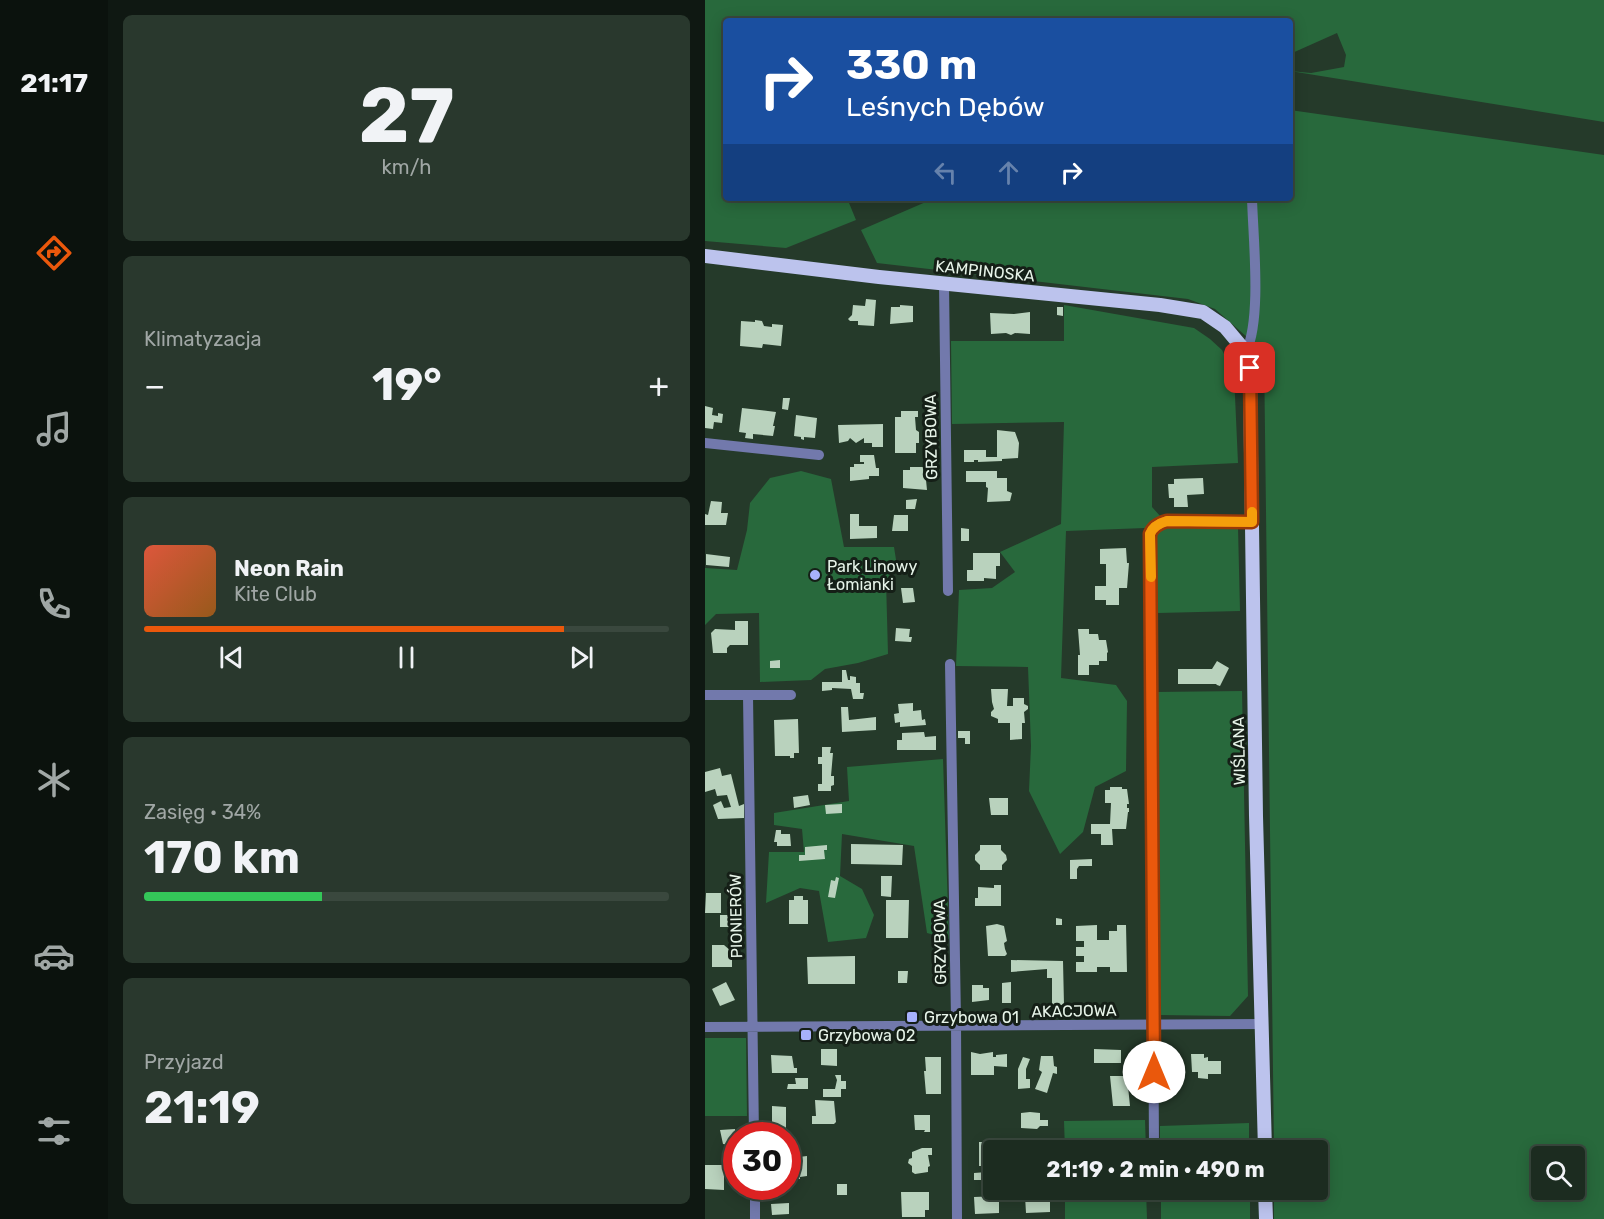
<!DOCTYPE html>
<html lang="pl">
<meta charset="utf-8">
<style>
:root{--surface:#1c2c20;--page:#29382d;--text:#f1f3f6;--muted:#a0a7a5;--line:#3a483e;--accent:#ea580c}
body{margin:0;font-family:Rubik,sans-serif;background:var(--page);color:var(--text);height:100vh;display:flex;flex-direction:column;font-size:22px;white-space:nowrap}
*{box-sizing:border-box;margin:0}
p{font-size:20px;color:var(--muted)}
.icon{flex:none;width:33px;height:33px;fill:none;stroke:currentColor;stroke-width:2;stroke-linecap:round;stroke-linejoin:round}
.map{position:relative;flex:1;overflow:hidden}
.panel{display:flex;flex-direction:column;gap:15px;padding:15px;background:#0f1812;width:597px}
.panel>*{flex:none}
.hud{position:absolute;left:18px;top:18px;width:570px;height:183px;border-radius:6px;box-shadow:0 3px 15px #0003,0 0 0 2px var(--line);background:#1a4fa0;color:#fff;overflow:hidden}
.fabs{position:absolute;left:826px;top:1146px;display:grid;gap:12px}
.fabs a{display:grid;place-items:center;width:54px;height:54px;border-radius:6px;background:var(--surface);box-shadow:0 3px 15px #0003,0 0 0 2px var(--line);font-size:30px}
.speed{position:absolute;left:18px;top:1122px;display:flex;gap:12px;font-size:30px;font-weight:700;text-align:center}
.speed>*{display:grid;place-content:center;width:78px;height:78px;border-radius:50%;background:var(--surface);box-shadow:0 3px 15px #0003,0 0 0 2px var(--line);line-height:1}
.speed .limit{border:9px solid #d22;background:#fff;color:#111}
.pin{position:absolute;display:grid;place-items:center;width:51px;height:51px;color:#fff;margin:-26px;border-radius:12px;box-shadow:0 3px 9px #0006}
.me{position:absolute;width:66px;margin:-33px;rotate:0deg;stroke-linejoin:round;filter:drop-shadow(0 0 4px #0008)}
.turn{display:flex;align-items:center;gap:21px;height:126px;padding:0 24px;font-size:27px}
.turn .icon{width:78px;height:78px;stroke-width:2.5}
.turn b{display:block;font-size:42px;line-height:51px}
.lanes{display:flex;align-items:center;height:57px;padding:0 24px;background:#0003;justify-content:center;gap:30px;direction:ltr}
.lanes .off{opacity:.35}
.big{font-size:45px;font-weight:700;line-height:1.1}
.panel .widget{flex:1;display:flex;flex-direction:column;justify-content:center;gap:9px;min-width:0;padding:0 21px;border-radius:9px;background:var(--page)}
.panel .dial{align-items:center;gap:0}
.dial b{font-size:78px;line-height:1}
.song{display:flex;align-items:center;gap:18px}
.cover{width:72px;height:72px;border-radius:9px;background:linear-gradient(135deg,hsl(10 70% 55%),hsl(30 70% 35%))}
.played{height:6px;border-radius:3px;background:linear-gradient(90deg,var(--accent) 80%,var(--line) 80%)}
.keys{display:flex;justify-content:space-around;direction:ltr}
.heat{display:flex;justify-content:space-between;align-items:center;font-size:33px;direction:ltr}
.charge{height:9px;border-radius:4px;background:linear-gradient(90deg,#34c759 34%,var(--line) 0)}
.trip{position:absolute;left:278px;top:1140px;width:345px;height:60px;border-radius:6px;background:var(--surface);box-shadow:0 3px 15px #0003,0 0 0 2px var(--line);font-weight:700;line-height:60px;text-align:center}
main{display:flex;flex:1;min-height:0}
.dock{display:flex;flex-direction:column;width:108px;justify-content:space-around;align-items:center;background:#0b120d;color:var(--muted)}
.dock .icon{width:42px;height:42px}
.dock .active{color:var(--accent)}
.dock b{font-size:27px;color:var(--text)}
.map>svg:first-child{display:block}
.green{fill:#28693c;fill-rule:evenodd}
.building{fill:#b9d2bd}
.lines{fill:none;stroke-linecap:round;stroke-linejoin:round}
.minor{stroke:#7279ac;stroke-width:10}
.major{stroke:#bcc3ed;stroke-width:14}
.route-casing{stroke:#983908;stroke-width:15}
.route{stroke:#ea580c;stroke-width:10}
.slow{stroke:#f59e0b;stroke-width:10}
.poi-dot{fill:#a7b1fc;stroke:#151f17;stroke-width:2}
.labels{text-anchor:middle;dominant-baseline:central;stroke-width:6;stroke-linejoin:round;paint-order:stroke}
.street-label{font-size:16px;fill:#e7f4e9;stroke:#151f17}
.poi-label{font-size:16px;fill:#e7f4e9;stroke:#151f17;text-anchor:start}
</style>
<main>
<nav class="dock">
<b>21:17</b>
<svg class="icon active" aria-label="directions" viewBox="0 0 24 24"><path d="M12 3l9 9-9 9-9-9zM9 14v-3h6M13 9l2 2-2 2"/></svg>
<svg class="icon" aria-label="music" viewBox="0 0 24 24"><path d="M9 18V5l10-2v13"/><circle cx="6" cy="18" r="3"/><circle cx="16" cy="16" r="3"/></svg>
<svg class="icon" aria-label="phone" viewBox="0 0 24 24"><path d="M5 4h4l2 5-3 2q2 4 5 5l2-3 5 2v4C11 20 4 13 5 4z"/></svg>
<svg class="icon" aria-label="climate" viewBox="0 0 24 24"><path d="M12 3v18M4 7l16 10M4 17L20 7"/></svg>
<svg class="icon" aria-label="car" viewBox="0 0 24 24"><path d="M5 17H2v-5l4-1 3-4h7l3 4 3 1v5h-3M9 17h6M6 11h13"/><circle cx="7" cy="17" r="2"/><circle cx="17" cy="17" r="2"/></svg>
<svg class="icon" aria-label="filters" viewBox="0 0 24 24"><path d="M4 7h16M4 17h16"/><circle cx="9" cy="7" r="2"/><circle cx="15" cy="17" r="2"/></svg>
</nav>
<section class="panel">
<div class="widget dial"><b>27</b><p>km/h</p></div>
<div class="widget"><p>Klimatyzacja</p>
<div class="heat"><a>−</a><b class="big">19°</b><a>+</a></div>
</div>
<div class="widget">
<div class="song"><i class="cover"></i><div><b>Neon Rain</b><p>Kite Club</p></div></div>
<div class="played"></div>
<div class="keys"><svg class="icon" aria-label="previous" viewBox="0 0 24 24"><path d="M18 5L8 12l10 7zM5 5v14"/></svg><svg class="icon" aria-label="pause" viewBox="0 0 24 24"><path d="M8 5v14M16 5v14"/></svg><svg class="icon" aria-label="next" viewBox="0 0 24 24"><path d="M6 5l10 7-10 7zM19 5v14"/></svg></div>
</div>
<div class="widget"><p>Zasięg · 34%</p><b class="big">170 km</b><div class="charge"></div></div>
<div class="widget"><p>Przyjazd</p><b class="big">21:19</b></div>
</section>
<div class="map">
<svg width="899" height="1219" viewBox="0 0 899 1219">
<rect width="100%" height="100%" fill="#253a2a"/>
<!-- green -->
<path class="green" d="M0 0H899V122L585 71 606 73 639 67 641 55 632 33 585 54V21H21V198H142L151 220 81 248 0 241Z
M585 110 899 155V1219H569V1190H612V1150H569L559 352 510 309 483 299 172 263 156 230 230 198H585ZM837 1156H870V1190H837Z
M359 305 489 328 505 339 517 350 529 374 533 463 447 467V507L456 517 440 528 361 531 356 678 411 685 422 701 421 771 390 787 378 832 355 854 324 791 326 746 323 667 251 666 254 590 287 588 310 572 295 552 356 524 359 422 247 424 246 341H359Z
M96 471 126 479 139 547H189L192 566 181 580 183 654 153 663 120 669 106 680 55 682 54 613 11 614 0 625V568L32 570 42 530 45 503 65 478Z
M533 527 535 611 453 613 449 532 454 528Z
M537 691 543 996 525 1016 455 1015 451 692Z
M238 759 244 939 222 933 209 846 137 834 135 876 157 889 169 915 161 938 123 942 114 891 95 888 61 903 64 852H99L97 829 69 825V813L144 801 142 767Z
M41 1038 42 1116H0V1038Z
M440 1120 441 1150H360L359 1121Z
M544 1123V1150H455V1126Z
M360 1190H441L442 1219H360Z
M456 1190H545V1219H456Z"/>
<!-- building -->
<path class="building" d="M161 299 171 300 169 326 153 325V321H145L143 319 147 315 148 305 160 306Z
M195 305 208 306V322L185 324 186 307H195Z
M352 307H358V316L352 315Z
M325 312V334L310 333 306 335 301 333 286 334 285 313 309 314Z
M50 320 57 321 59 326 67 327V324L78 325 76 346 58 344 57 348 35 346 36 321 50 322Z
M78 398H85L83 410 77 409Z
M0 406 8 408 7 415 13 416V413L18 414 17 423 9 422 8 429 0 428Z
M37 408 71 412 68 426H70L68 436 48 434V439L40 438 41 433 34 432Z
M196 411H213V417H210L211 430 214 432V443H211V453H190V417H196Z
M91 415 112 418 110 438 99 437V440L96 439V437L89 436Z
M178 424V447H167V443H159V438L151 443 145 438 143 441 134 443 133 425Z
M292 430 310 432 314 443 313 458 297 459V461L273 462V460H269V462H259V450H281V457H292Z
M155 455H169L171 468H174V476H164V479L145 481V467H149V464H159V462H155Z
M205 467H218V473H222L224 476 221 480 222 490 198 488V470H205Z
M261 471H292V478H302V491L307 493 305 501 282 502 283 488 281 487V482H261Z
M498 478 499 494 482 495 483 507H469V498H464L463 484H469V479Z
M212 499 210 509H201V500Z
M6 501 17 502 16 513H23L21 525H0V514L3 515Z
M145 514H154V526H172V538L145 539Z
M189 515H203V531H187Z
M256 528 264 529V541H256Z
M421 548 422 563H424L422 588H414V605H401V600H390V586H401V564H395V549Z
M268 553H295V566H291V579L279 578V581H262V570H268Z
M1 554 25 557 24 567 1 565Z
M196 588H208L210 602 198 603Z
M30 621H43V645H25L22 648V653H8L6 633 10 629 30 630Z
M191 628 205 629 204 637H207L206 642 190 641Z
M373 629H384V634H393L394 640H401L403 652 402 653V661H394V665H384V675H373V655H375Z
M75 660V668H65V661Z
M512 661 524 668 515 686 512 685 511 684H473V669H507Z
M137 670H141L143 680H145V676L151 677V683H155V693H159L158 699H148L146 689 127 688V690L117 691V682H137Z
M286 689H303L302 706H308V698H319V704L323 706V709L319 712 320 723H317V739L305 740V723H293V719L286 716V712L289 709 287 702Z
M208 703V711L216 710 217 720 220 719 221 725 195 727V722L190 723 189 714 194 713 193 704Z
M136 707H143L144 720 171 717V730L137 732Z
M93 719 94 753H89V758H85V756H70L69 720Z
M253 731H265V744H260V738H253Z
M219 732 220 737 231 736V750H192V740H197V733Z
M117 747H126L125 753H128L126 776H129V785L126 786V791H113V784H117V764H113V757H117Z
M15 768 17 776 26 774 34 806 39 804V818L13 819 8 805 16 801 19 808 26 807 22 795 12 796 10 789 0 792V772Z
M405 787H417V789H422L424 804H422V808H424V812H423L421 829H407L408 845H396V834H386V824H405L406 803H400V790H405Z
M103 795 105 805 89 808 88 797Z
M284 798H303V815H286Z
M137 804V813L121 814 120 805Z
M71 830H76V834H85L86 846H72V842H69Z
M146 844 198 845 197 865 146 864Z
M122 845V850H119L120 859 94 861V855H100V847Z
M275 845H296V850L301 855 302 860 297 865V870H275V865L270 860V855L275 850Z
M387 859V866H374L372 869V879H365V860Z
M176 876H187L186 897 176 896Z
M131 877 134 878 130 898 123 897 126 880 130 881Z
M289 885H296V906H270V898H273V887L289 888Z
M1 893H16V913H0Z
M89 896H98V900H103V924H84V900H89Z
M181 900H204L203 938H181Z
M15 915H27V927H15Z
M351 918 357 919V925H351Z
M292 924 299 926 302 941 299 943 300 949 302 954 300 956H283L281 926Z
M392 925V940H404V931H412V925H421L422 972H405V967H392V972H371V962H379V956H371V947H379V941H371V926Z
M7 945H19L27 952V967H7Z
M150 956V984H103L102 957Z
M306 960 358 961 359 1005H347V978H342V969L306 972Z
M193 971H203L202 983H193Z
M21 982 30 1000 15 1006 7 989Z
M306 982V1003H297V983Z
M267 985H278V988H284V1000L267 1002Z
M116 1049H132V1066L116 1065Z
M389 1049 416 1050V1063H389Z
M266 1052 275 1054 288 1052V1057H291V1055L302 1054V1067L289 1066V1075H266Z
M486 1054H499V1058L503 1057V1061H516V1074H503V1079L493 1078V1072H487Z
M66 1055 87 1056 89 1068H92V1073H67Z
M336 1056H348L349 1066 352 1067V1074L348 1073 342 1093 330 1089 337 1072 334 1070Z
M220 1057H236V1094H221L219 1071H221Z
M318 1057 325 1059 321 1069V1079H325V1088L313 1089V1069Z
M130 1075H136V1081H141V1089H136V1097H118V1089H130L132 1080Z
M405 1076H422L425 1106H408Z
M90 1078H103V1089H82L83 1084H91Z
M110 1100 129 1101 131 1122 129 1124H107V1116H111Z
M67 1106 81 1107V1136H62V1125H67Z
M325 1112 335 1113V1120H343V1126H335L332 1129 316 1128V1113Z
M209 1115H225V1132H219L220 1130H210Z
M30 1129 32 1146 18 1144 15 1130Z
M274 1142H284L285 1155H288V1166H274Z
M227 1148V1155H223L225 1166 223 1167V1172L210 1174 207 1172V1166L203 1163 204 1159 207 1158V1152L217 1148Z
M102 1156V1176L95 1177V1179H87V1181H82V1160H94V1157Z
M0 1165H19V1190L0 1189Z
M282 1172V1180H269V1173Z
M132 1184H142V1195H132Z
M196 1192H224V1210H220V1217H197Z
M345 1195V1212L321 1213 320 1196Z
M294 1196V1213L270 1214 269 1197Z
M84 1203V1214L67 1215 66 1204Z"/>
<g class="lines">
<!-- minor -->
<path class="minor" d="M239 283 243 591
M541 352C557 318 548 238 547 198
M0 443 114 455
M245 664 251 1019 252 1219
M0 695H86
M43 695 49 1136
M0 1027 558 1024
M449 1144 445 534C448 526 455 523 463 521L547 522
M50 1186V1219"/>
<!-- major -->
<path class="major" d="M0 256 174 277 455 305 498 312 520 327 541 352 545 368V381L551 816 560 1150
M560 1190 561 1219"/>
</g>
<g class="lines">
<defs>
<path id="route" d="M449 1072 445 534C448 526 455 523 462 521L547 522 545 368"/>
</defs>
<!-- route casing -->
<use href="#route" class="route-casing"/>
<!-- route -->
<use href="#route" class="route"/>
<!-- slow -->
<path class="slow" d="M446 577 445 534C448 526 455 523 462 521L547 522V512"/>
</g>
<!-- markers -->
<g class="poi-dot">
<circle cx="110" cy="575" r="6"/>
<rect x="201" y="1011" width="12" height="12" rx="3"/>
<rect x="95" y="1029" width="12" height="12" rx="3"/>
</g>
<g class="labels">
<!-- street labels -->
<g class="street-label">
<text transform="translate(280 271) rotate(6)">KAMPINOSKA</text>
<text transform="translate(226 437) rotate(-91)">GRZYBOWA</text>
<text transform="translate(534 751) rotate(-91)">WIŚLANA</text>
<text transform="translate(31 916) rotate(-91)">PIONIERÓW</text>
<text transform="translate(235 942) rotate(-91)">GRZYBOWA</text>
<text transform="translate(369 1011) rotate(-1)">AKACJOWA</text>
</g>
<!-- poi labels -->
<g class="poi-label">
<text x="122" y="566">Park Linowy<tspan x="122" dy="18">Łomianki</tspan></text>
<text x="219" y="1017">Grzybowa 01</text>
<text x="113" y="1035">Grzybowa 02</text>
</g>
</g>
</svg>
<div class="fabs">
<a><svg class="icon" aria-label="search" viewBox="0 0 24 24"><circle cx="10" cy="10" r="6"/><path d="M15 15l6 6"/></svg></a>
</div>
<div class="speed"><div class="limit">30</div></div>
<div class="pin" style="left:545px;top:368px;background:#d93025"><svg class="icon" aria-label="arrive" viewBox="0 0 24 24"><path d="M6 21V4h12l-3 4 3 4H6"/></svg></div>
<svg class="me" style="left:449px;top:1072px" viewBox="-20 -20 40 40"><circle r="19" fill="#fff"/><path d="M0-13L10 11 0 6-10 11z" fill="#ea580c"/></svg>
<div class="trip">21:19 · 2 min · 490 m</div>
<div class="hud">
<div class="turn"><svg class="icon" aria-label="right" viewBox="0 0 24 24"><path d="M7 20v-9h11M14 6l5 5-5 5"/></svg><div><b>330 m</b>Leśnych Dębów</div></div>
<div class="lanes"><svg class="icon off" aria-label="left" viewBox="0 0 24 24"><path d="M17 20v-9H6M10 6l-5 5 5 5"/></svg><svg class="icon off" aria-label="ahead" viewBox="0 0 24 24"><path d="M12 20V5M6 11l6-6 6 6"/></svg><svg class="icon" aria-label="right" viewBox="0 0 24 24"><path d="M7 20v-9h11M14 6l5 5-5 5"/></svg></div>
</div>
</div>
</main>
